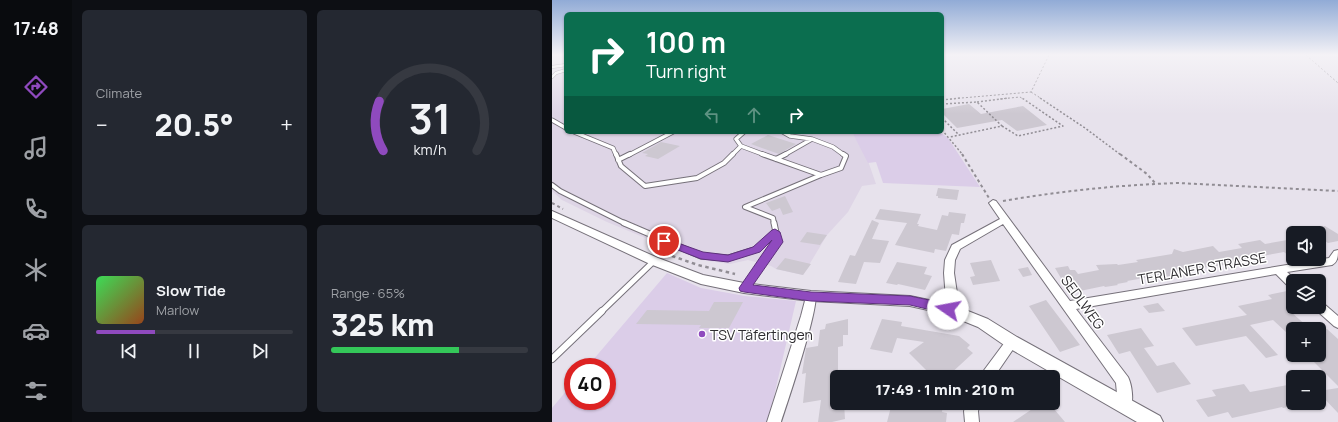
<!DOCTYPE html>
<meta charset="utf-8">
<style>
:root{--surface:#171b24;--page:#242831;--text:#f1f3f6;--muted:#9ea1a6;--line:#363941;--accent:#8f4abe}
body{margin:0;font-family:Manrope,sans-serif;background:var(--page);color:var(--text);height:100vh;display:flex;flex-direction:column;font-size:15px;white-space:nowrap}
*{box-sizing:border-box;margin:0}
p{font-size:13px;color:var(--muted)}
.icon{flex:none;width:22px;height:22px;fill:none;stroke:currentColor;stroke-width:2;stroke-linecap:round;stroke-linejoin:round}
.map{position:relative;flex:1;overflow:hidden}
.sheet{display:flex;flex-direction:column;gap:10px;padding:10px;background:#0d0f14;width:480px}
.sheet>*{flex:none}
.hud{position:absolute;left:12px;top:12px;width:380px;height:122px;border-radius:6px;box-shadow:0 1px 3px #0004;background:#0b6e4f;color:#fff;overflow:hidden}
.fabs{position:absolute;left:734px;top:226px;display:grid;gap:8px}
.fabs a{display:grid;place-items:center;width:40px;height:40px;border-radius:6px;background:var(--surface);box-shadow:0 1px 3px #0004;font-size:20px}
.speed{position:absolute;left:12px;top:358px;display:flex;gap:8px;font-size:20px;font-weight:700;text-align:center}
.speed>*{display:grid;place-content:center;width:52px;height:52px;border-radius:50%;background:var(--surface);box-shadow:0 1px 3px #0004;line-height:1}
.speed .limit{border:6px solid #d22;background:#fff;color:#111}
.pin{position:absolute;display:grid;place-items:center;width:34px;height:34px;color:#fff;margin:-17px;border:2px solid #fff;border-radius:50%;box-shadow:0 1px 4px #0007}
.me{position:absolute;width:44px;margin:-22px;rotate:282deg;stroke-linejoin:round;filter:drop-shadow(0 0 3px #0008)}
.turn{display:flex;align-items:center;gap:14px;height:84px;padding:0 16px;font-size:18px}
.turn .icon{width:52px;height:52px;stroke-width:2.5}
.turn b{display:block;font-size:28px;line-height:34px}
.lanes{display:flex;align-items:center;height:38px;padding:0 16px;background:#0003;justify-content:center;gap:20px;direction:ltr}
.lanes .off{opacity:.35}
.big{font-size:30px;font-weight:800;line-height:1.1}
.sheet .widget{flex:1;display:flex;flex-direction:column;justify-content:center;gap:6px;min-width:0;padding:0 14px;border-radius:6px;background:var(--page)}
.sheet .dial{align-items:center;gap:0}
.dial svg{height:104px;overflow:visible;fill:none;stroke:var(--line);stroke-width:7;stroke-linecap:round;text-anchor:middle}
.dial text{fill:var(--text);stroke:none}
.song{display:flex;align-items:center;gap:12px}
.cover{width:48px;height:48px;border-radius:6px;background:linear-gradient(135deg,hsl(130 70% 55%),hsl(20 70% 35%))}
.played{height:4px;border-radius:2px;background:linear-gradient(90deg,var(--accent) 30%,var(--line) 30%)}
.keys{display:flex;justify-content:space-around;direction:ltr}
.heat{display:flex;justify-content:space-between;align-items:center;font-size:22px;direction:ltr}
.charge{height:6px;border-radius:3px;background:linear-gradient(90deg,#34c759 65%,var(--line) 0)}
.sheet .tiles{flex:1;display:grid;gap:10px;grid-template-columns:repeat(2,1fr)}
.trip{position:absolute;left:278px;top:370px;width:230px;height:40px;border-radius:6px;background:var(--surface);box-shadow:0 1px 3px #0004;font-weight:800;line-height:40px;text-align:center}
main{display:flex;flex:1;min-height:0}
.tab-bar{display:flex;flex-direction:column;width:72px;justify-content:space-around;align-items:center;background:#090b0e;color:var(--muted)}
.tab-bar .icon{width:28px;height:28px}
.tab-bar .selected{color:var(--accent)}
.tab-bar b{font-size:18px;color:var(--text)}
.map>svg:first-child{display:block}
.built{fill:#ded5e6}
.green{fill:#dbcde8}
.building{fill:#cdc8d1}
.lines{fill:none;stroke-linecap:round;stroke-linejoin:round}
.service-far4-casing{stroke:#76717a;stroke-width:3.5}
.service-far3-casing{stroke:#76717a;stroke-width:5}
.service-far2-casing{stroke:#76717a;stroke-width:6}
.service-far1-casing{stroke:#76717a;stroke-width:7}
.service-casing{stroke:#76717a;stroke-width:8}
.minor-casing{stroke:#76717a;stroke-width:2}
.tertiary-casing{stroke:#76717a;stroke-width:2}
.path-far3{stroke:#918d94;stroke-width:1;stroke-dasharray:2 2;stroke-linecap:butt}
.path-far2{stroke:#918d94;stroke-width:1.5;stroke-dasharray:2 2;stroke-linecap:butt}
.path-far1{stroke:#918d94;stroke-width:2;stroke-dasharray:3 3;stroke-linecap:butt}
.path{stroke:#918d94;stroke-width:2.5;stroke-dasharray:3.5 3.5;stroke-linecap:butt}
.service-far4{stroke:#fff;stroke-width:2.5}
.service-far3{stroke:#fff;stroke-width:3.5}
.service-far2{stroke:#fff;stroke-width:4}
.service-far1{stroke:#fff;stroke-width:5}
.service{stroke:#fff;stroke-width:6}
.minor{fill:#fff;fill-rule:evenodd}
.tertiary{fill:#fff;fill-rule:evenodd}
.route{fill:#8f4abe;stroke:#5d307c}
.poi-dot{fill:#8f4abe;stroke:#fff;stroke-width:1.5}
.labels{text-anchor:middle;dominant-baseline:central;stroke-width:3;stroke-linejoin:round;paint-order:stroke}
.near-street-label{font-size:14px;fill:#2e2c30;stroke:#fff}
.near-poi-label{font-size:14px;fill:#2e2c30;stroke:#fff;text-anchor:start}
</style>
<main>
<nav class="tab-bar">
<b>17:48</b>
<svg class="icon selected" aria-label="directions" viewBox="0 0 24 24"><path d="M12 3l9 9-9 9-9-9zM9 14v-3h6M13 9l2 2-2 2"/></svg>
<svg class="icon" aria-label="music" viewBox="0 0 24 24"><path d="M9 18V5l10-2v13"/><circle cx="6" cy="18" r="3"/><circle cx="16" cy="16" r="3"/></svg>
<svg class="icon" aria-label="phone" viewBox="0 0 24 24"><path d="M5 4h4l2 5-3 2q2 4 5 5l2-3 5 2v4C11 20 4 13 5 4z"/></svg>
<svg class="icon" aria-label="climate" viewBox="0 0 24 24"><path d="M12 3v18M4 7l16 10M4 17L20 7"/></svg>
<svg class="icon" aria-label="car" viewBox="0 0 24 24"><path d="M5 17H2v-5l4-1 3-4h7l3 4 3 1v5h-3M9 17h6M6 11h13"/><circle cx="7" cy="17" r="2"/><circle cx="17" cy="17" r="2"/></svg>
<svg class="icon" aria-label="filters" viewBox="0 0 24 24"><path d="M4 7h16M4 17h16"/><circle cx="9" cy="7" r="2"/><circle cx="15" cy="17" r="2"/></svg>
</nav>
<section class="sheet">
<div class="tiles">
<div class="widget"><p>Climate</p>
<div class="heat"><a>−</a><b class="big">20.5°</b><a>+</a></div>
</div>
<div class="widget dial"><svg viewBox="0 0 100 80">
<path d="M14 69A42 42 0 1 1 86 69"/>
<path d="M14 69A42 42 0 0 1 11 31" stroke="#8f4abe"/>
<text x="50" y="56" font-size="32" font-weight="700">31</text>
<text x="50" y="72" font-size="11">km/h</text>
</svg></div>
<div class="widget">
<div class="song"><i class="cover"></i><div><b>Slow Tide</b><p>Marlow</p></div></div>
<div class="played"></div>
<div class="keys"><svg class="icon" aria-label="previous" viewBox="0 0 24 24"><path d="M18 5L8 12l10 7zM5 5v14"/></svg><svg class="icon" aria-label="pause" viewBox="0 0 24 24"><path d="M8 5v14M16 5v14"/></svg><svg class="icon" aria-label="next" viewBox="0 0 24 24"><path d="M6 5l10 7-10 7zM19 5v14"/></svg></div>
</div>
<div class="widget"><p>Range · 65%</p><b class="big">325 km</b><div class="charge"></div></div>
</div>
</section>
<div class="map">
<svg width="786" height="422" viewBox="0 0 786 422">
<rect width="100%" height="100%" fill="#e7e2ec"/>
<!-- built -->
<path class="built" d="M14 63V132H300L315 158 324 184 310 186 296 212 275 235 251 275 224 269 219 266 196 260 178 264 149 260 115 247 55 222 10 200 0 191V64Z"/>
<!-- green -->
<path class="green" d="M300 132H388L396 138 428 187 331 183 324 162 316 163Z
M115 273 149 288 193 296 244 301 216 422H0V408L21 383V401H55V367H35Z"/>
<!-- building -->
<path class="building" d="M417 104 429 114 471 106 495 125 465 131 450 120 405 128 390 113V109Z
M216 135 244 144 227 154 199 144Z
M109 142 128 146 106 159 93 156 96 154 90 153Z
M386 188 407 190 405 200 386 198V196H384Z
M233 196 241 212 231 215 228 208 220 211 214 203Z
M328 209 369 214 365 224H367L366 226 385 230 390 215 396 216 397 212 414 214 412 223H409L407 235 400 234 394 251 383 249 382 253 343 245 355 223 323 219Z
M320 220 327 223 320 239 337 241 328 263 312 262 304 284 286 282 298 255 303 256Z
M773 226 786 234V241L776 243 770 239 767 240V227Z
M255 232 275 235 268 245 248 242Z
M741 239V259L732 252 710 256 713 258 681 264 632 270 635 273 600 279 598 277 575 281 576 282 565 284 566 285 553 287 552 286 528 291 517 292 503 268 516 266 518 270H523L526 274 547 270 544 265 565 264 566 265 586 262 584 260 620 254 622 249 631 252 661 246 667 252 690 248 686 244 708 240 713 244Z
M233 258 259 264 251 275 224 269Z
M439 260 448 281 421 285 418 277 423 276 418 263Z
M345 262 375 267 372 274 380 276 373 290 346 284 345 285 334 283Z
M476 267 480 275 471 277 466 269Z
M735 291 741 297V309L737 310 758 329H741L734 332 721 320 698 325 726 355 714 358 694 336 644 346 630 328 695 315 686 306 720 299 716 295Z
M494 300 500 308 528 345 508 352 477 306Z
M162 302H191L177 328H147L149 325 84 324 95 310 157 311Z
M606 303 613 311 597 313 591 306Z
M296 319V335H291V346L286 347V377L285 385 282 386V403H292L293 419 280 422H266L269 400 251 403 254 373 250 374 254 348 266 346 268 330 273 329 274 324Z
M330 319 350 322 349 326 407 336 418 345 415 348 421 353 395 377H381L357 353 372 342 345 338 340 353 318 349Z
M589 328 602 346 592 348 605 366 622 362 639 384 605 393 578 351 567 354 555 335Z
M775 329 786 339V386L755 355H767V331Z
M692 384 698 392 741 384V406L731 408 730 407 680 418 676 412 656 417 644 400 664 396 660 390Z
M786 388V413L767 393V391Z
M340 403 391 404 390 412 395 413 394 422H335Z
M489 403H497L513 422H461Z"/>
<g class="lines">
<defs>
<path id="service-far4" d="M0 67 14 65
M0 77 4 73 14 70"/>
<path id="service-far3" d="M0 120 14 128
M22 132 61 148 64 155
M192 132 184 139 189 146 213 155
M231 132 238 136 260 139
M77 155 121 132
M180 155 189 146
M232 155 260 139 281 147 292 155"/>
<path id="service-far2" d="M64 154 69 166 93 186 145 178 172 163 181 154
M210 154 269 175 193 207 221 218 222 224
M224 159 234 154
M66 160 78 154
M269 175 289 168 294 156 291 154
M0 185 8 191 74 224"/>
<path id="service-far1" d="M72 223 149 256 176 258 205 249 223 232
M192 288 226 242 222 223
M49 312 102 261"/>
<path id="service" d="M0 359 50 311"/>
<path id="minor" d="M441 200 444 201 518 301 777 258 782 251 786 250C786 256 786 262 780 265L735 272 745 281H741V288L737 287 724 274 524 309 576 377C580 385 582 401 578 410L573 412 568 410 566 405 564 383 451 224 408 249 403 260 402 273 406 300 400 312 396 314 392 312 390 309 394 300 392 273 393 260 400 245 448 219 437 203Z
M259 292 263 293C269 303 235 404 229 422H215L249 316 255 293Z
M767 301 771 303 786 316V328L782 326 763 309 762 307H767Z
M460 337 464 338 466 342 442 377H427L456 338Z
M415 403H429L426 411 427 422H413L412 411Z"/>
<path id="tertiary" d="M0 211 106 258 151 275 192 283 259 291 358 296 401 305 436 319 465 337 608 416 611 422H585L455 347 426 327 394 314 358 306 259 301 192 293 149 284 98 264 0 218Z"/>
</defs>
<!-- service-far4 casing -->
<use href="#service-far4" class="service-far4-casing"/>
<!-- service-far3 casing -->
<use href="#service-far3" class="service-far3-casing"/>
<!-- service-far2 casing -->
<use href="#service-far2" class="service-far2-casing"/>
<!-- service-far1 casing -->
<use href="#service-far1" class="service-far1-casing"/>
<!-- service casing -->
<use href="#service" class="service-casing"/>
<!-- minor casing -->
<use href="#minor" class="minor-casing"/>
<!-- tertiary casing -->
<use href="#tertiary" class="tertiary-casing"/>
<!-- path-far3 -->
<path class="path-far3" d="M754 55 786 83
M479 92 490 99
M398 99 479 92 497 55
M448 99 468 97 471 99"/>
<!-- path-far2 -->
<path class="path-far2" d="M488 98 533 128 569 155
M390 100 409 98
M425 102 457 98
M390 104 425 102 450 126 398 137
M390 118 407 135
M450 126 466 136 511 126 470 98
M390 130 411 155"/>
<!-- path-far1 -->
<path class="path-far1" d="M410 154 437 198
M568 154 595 174 603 183
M451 201C509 191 567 185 626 183L786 191
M0 203 11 209"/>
<!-- path -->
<path class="path" d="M120 256 146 265 183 274"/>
<!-- service-far4 -->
<use href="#service-far4" class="service-far4"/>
<!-- service-far3 -->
<use href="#service-far3" class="service-far3"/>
<!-- service-far2 -->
<use href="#service-far2" class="service-far2"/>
<!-- service-far1 -->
<use href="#service-far1" class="service-far1"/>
<!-- service -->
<use href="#service" class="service"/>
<!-- minor -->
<use href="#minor" class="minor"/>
<!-- tertiary -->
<use href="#tertiary" class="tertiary"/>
</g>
<!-- sky -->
<linearGradient id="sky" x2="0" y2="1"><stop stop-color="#91abd6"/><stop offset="0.48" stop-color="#f4f2f6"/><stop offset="1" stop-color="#f4f2f6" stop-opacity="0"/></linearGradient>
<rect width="786" height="114" fill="url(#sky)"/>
<!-- route -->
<path class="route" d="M223 229 228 232 231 242 201 285 259 292 358 296 396 304 400 306 402 309 400 312 396 314 358 305 259 301 192 292 188 291 187 288 220 240 208 252 176 262 149 259 108 243 107 241 112 238 151 252 176 255 201 247 220 230Z"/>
<!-- markers -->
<circle class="poi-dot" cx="150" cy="334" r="4"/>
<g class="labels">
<!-- near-street labels -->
<g class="near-street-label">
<text transform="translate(650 268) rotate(-10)">TERLANER STRASSE</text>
<text transform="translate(531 302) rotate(54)">SEDLWEG</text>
</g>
<!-- near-poi labels -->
<g class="near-poi-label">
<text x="158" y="334">TSV Täfertingen</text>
</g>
</g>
</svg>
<div class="fabs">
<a><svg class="icon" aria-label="sound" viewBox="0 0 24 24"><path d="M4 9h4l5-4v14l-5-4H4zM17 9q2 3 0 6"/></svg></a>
<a><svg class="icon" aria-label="layers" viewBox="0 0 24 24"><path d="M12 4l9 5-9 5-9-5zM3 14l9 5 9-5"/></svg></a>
<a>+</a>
<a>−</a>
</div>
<div class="speed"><div class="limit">40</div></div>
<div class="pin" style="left:112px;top:241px;background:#d93025"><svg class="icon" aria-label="arrive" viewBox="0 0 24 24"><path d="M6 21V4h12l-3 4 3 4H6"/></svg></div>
<svg class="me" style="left:396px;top:309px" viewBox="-20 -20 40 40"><circle r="19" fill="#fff"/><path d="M0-13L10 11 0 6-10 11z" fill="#8f4abe"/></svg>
<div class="trip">17:49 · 1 min · 210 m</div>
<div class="hud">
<div class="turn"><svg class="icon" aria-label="right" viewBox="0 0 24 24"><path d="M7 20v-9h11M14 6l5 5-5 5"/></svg><div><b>100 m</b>Turn right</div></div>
<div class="lanes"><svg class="icon off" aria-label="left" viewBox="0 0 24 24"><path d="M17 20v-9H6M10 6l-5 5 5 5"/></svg><svg class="icon off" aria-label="ahead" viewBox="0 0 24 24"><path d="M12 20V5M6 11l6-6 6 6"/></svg><svg class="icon" aria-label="right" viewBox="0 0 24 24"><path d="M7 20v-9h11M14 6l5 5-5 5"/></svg></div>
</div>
</div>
</main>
